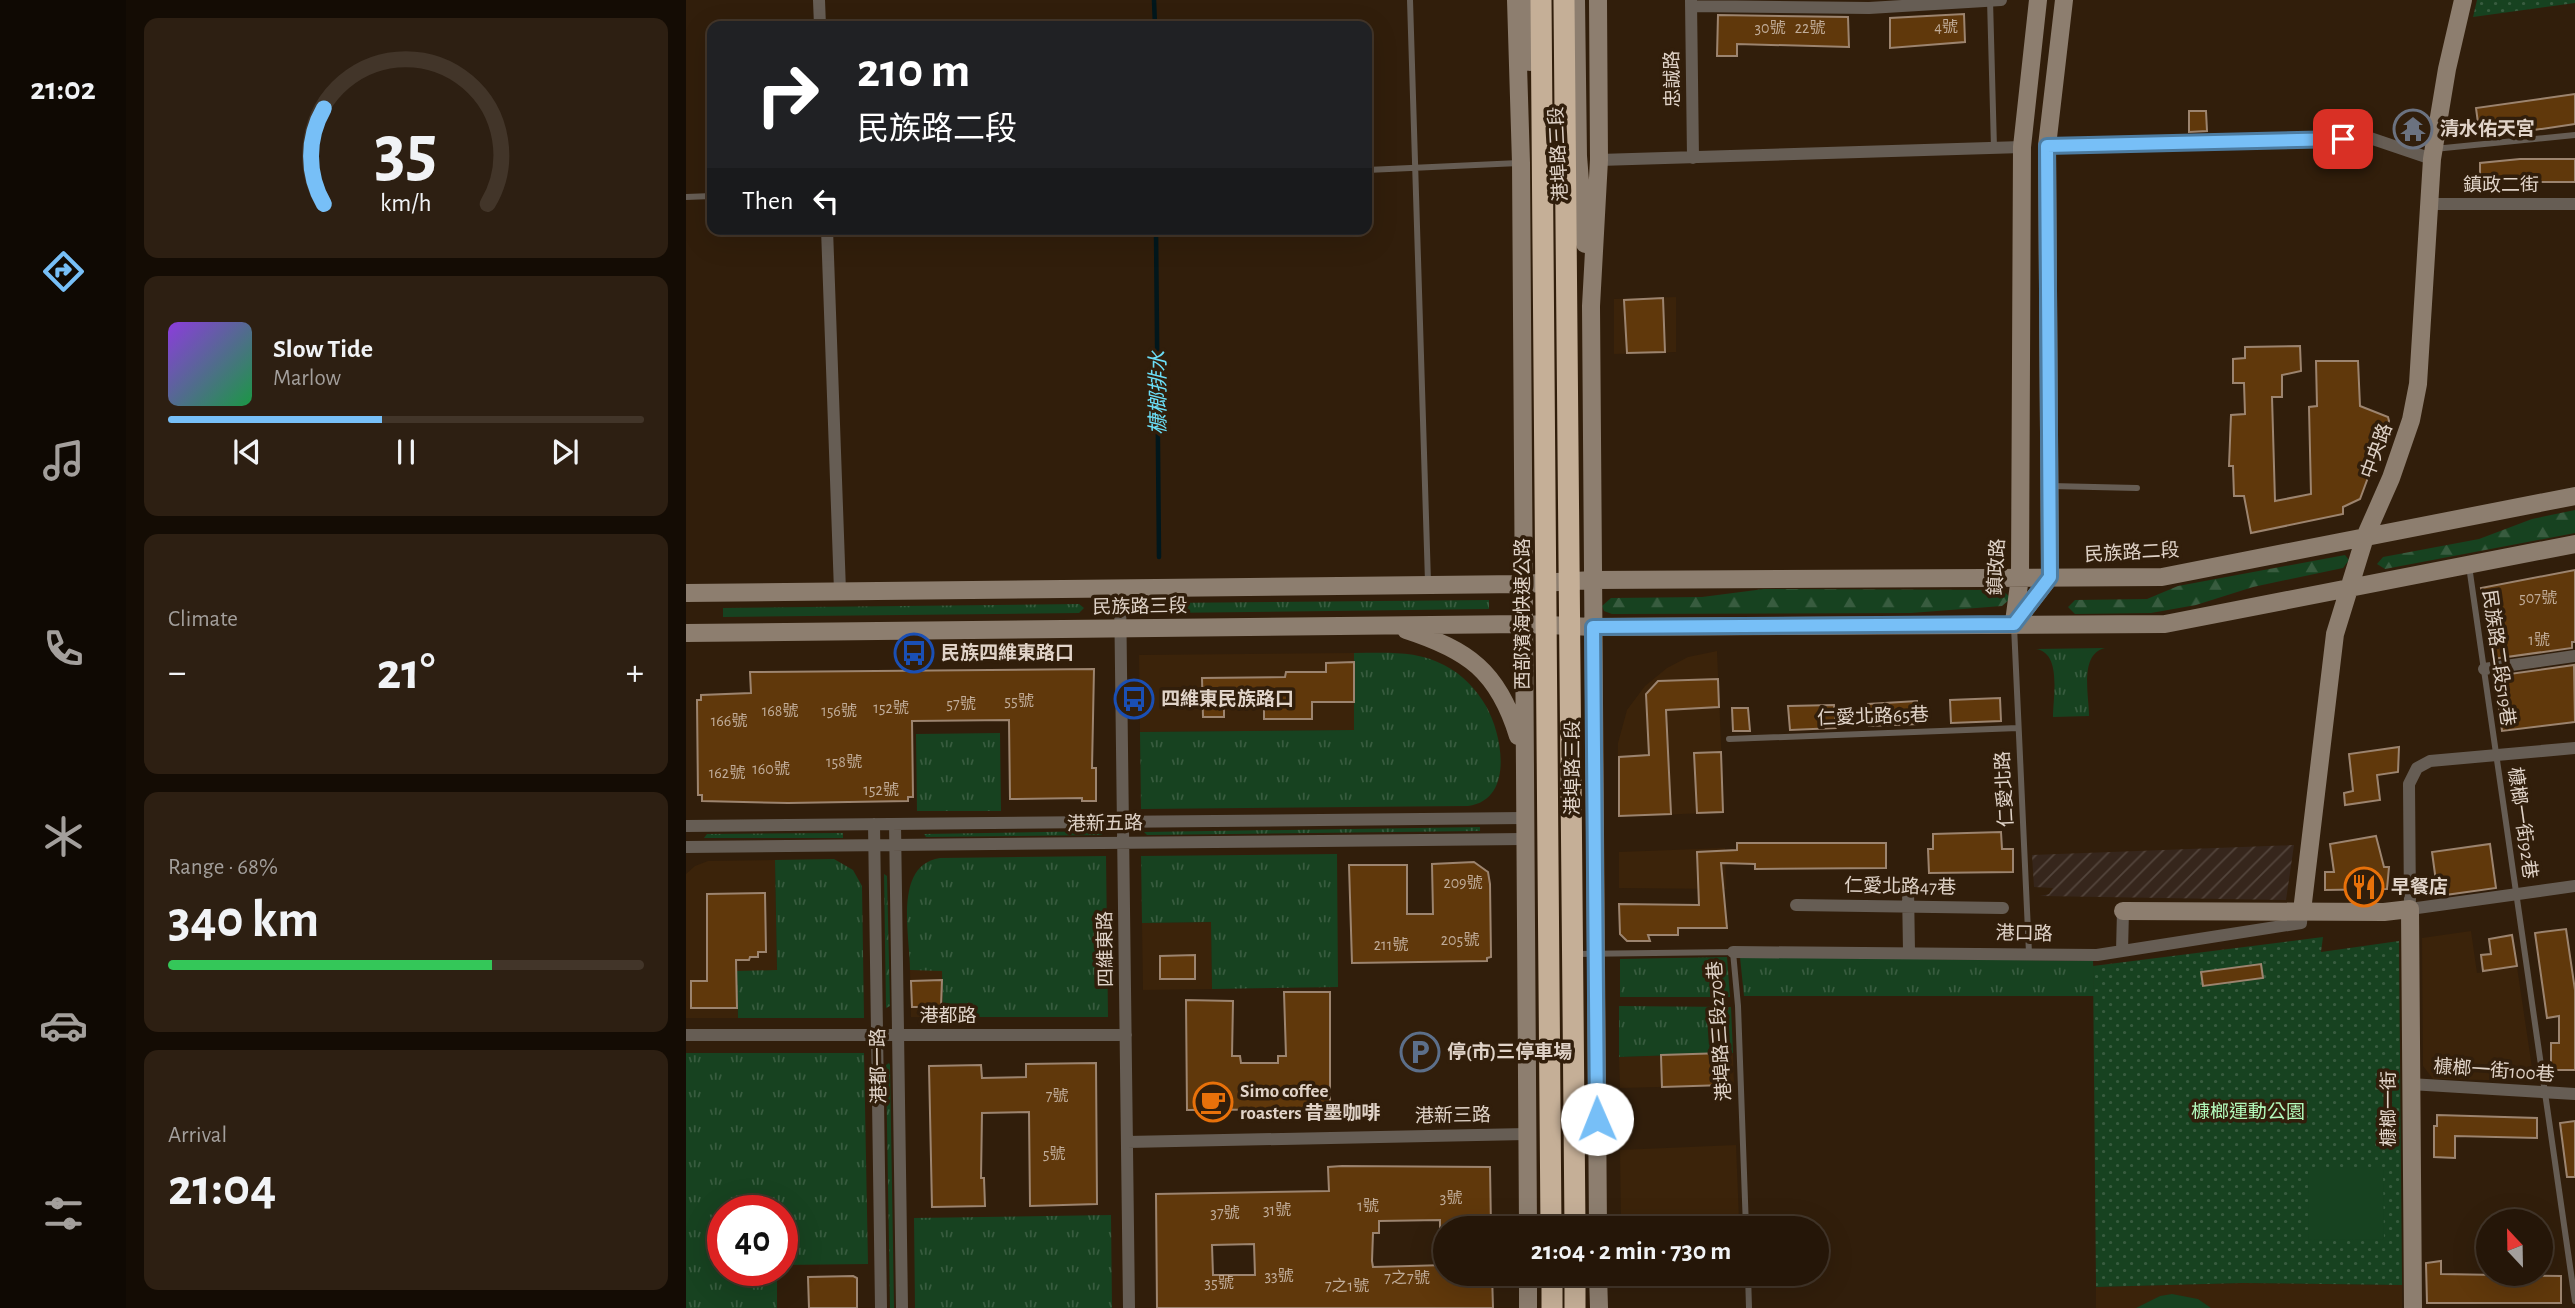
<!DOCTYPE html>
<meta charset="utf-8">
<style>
:root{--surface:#251608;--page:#2d1f12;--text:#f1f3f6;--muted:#a39f9c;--line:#423529;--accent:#77bff7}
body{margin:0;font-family:"Alegreya Sans","Noto Sans TC",sans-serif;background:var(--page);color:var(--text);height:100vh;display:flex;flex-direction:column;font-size:26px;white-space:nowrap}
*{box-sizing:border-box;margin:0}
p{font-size:23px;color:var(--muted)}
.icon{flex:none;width:38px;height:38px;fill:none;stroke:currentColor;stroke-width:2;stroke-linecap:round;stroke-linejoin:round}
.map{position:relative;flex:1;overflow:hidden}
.side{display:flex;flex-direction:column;gap:18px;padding:18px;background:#140c04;width:560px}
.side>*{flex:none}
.banner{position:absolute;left:21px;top:21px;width:665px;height:214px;border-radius:14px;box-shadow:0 7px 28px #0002,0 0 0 2px var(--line);background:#202124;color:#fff;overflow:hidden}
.needle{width:46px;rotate:338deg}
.buttons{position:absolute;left:1790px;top:1209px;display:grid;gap:14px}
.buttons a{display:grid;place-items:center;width:77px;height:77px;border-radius:50%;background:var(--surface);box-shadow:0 7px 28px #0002,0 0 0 2px var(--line);font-size:35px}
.speed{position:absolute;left:21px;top:1195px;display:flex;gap:14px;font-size:35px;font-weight:700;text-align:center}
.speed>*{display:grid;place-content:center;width:91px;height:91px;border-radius:50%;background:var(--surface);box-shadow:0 7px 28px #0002,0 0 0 2px var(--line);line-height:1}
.speed .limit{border:10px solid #d22;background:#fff;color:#111}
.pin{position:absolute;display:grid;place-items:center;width:60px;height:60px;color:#fff;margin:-30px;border-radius:14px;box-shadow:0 4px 10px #0006}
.me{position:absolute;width:77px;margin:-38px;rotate:359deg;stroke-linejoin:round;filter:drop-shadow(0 0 5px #0008)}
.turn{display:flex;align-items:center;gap:24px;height:147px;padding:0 35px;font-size:32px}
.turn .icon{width:91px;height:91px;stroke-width:2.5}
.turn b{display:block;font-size:49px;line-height:60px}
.then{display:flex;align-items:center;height:66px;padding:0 35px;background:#0003;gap:14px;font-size:26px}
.big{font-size:52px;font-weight:700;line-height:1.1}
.side .card{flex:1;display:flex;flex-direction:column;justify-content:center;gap:10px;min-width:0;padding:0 24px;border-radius:14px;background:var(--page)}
.side .dial{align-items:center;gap:0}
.dial svg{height:182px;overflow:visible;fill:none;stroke:var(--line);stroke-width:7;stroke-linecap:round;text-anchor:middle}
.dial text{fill:var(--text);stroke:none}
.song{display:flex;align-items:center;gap:21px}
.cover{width:84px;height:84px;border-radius:10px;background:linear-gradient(135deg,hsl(270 70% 55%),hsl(140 70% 35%))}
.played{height:7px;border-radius:4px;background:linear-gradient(90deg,var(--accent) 45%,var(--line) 45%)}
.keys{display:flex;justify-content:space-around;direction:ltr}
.heat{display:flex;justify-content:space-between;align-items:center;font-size:38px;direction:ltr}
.charge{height:10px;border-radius:5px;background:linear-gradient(90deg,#34c759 68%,var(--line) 0)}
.trip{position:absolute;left:747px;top:1216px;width:396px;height:70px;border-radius:35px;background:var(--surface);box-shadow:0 7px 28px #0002,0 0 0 2px var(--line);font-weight:700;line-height:70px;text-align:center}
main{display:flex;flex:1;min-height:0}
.tab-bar{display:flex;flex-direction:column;width:126px;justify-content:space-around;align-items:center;background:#0f0903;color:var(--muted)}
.tab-bar .icon{width:49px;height:49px}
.tab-bar .current{color:var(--accent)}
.tab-bar b{font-size:32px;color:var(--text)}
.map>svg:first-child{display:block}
.built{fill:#3b230a}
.industrial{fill:url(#industrial-furrows)}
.grass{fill:url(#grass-tufts)}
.forest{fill:url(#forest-firs)}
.park{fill:url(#park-dots)}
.pitch{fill:#174220}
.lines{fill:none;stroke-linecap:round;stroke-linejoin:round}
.stream{stroke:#01171c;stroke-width:4.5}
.building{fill:#60380b;stroke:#9c846f;stroke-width:2;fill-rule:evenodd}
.lane{stroke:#665d54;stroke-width:6}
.street{stroke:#665d54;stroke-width:12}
.secondary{stroke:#8d7e6f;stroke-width:18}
.highway{stroke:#c5af97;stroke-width:21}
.highway-bridge{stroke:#c5af97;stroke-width:21}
.route-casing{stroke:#4d7ca1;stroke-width:18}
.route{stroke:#77bff7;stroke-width:12}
.labels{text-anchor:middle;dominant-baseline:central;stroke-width:7;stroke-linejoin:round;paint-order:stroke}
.number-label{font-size:16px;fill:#c0ac99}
.street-label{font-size:19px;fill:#e0d3c8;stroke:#311e0b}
.poi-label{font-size:19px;font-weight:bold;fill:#e0d3c8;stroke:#311e0b;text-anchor:start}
.park-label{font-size:19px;fill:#b2f9bb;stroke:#311e0b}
.water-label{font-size:21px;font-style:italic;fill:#6bdef7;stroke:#311e0b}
</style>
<main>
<nav class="tab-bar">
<b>21:02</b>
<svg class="icon current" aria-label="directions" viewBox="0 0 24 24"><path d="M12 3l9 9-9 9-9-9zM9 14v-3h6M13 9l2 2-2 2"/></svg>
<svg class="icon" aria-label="music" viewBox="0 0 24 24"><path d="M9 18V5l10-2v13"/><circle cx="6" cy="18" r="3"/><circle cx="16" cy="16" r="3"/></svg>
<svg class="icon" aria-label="phone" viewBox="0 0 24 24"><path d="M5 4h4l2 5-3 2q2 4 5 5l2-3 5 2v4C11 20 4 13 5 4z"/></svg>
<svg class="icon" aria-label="climate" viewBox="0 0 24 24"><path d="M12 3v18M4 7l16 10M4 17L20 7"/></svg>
<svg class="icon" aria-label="car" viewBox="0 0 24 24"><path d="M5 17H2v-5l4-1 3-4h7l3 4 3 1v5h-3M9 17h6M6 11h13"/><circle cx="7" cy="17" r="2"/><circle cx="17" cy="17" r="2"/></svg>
<svg class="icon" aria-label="filters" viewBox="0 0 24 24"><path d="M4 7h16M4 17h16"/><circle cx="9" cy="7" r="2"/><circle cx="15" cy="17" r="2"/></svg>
</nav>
<section class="side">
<div class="card dial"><svg viewBox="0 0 100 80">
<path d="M14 69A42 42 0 1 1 86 69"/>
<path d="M14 69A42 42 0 0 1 14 27" stroke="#77bff7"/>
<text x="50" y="56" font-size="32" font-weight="700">35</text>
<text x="50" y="72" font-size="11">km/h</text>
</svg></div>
<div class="card">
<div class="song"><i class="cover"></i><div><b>Slow Tide</b><p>Marlow</p></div></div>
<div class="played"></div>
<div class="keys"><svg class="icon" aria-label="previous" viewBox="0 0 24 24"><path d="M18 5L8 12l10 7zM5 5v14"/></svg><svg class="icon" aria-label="pause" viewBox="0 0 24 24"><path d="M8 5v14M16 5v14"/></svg><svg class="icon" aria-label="next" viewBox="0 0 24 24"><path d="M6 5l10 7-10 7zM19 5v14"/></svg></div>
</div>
<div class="card"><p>Climate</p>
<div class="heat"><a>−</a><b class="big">21°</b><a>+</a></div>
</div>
<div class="card"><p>Range · 68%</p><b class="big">340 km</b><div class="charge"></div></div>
<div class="card"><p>Arrival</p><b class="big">21:04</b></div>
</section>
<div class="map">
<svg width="1889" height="1308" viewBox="0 0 1889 1308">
<defs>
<pattern id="industrial-furrows" width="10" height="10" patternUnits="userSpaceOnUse" patternTransform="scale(1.75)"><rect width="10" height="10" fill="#36261c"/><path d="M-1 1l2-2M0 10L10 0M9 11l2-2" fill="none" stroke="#53453c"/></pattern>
<pattern id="grass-tufts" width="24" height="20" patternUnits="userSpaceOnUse" patternTransform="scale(1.75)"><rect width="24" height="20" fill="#174220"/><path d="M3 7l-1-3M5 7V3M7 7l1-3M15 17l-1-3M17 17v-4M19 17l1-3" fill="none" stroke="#385c3f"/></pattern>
<pattern id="forest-firs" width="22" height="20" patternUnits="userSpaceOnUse" patternTransform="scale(1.75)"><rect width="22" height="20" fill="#174220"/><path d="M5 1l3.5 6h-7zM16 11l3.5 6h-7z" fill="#385c3f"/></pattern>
<pattern id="park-dots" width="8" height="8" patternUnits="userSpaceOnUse" patternTransform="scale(1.75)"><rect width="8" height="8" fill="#174220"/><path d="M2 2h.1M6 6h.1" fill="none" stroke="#385c3f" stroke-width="1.8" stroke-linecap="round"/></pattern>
</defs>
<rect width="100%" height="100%" fill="#311e0b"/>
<!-- built -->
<path class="built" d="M990 297V352L928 354V299Z
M1031 651 1038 812 932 817V743L941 710 959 686 981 668 1002 657Z
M668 653 669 730 454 732 453 655Z
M1039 848 1040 889 933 888V852Z
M89 860 91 971H51L52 1018H0V874L9 866 22 861Z
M525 922 526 989 457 990 456 923Z
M1785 931 1791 973 1831 967 1848 1081 1747 1079 1737 1066 1736 938Z
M224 970H256L257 1017H225Z
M1047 1053 1048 1085 934 1088 933 1057Z
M1050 1145 1053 1219 935 1223 934 1150Z
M1557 1283 1716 1285V1308H1410V1287Z"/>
<!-- industrial -->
<path class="industrial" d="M1608 845 1600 900 1354 896 1363 894 1367 888 1348 887 1346 855Z"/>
<!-- grass -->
<path class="grass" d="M803 600V609L474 613 469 609 474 603Z
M393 604 398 608 393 613 37 617V608Z
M1419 648C1393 654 1403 695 1403 716L1367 717C1367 697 1376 653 1350 649Z
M668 653C699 653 730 650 758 665 776 674 790 689 800 706 817 736 828 800 782 806L455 809 454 732 668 730Z
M314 733 315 811H231L230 734Z
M794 827V831L461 835 458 832Z
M416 831V835L240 837 238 834Z
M157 833V838H18L21 834Z
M651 854 652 987 526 989 525 922 456 923 455 856Z
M420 856 422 1017H257L256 971 224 970C224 936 207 865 254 858Z
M148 859 167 870 176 886 178 1018H52L51 971 91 970 89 860Z
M198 874 201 876 204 1006 200 1008Z
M1041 957 1044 997H934V959Z
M1054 957 1407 961 1408 996H1058Z
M933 1006 1045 1007 1047 1053 933 1057Z
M0 1053H178L182 1264 96 1265V1211H37V1270L91 1271V1308H0Z
M203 1063 204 1065 208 1308H204L200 1065Z
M425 1215 426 1308H229L228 1218Z"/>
<!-- forest -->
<path class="forest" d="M1889 510V533L1699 569 1691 564 1697 557 1793 539 1846 519Z
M1659 555 1663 560 1657 568 1567 587 1510 605 1465 613 1389 614 1382 607 1389 600 1461 599 1492 586Z
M1078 589 1316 590 1325 598 1316 606 1225 613 926 614 918 611 916 606 925 598 1016 597Z"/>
<!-- park -->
<path class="park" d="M1791 0H1889V3L1787 17Z
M1637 937 1635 952 1713 941 1716 1285 1557 1283 1410 1287 1407 966Z"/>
<!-- pitch -->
<path class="pitch" d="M1622 1170H1697L1698 1239 1623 1240Z
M1486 1294 1512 1299 1525 1308H1450L1474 1296Z"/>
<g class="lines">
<!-- stream -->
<path class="stream" d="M468 0 469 26
M470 229 473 557"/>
</g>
<!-- building -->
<path class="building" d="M1278 14 1279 42 1204 48V18Z
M1032 15 1162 17 1163 47 1051 44V56H1031Z
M1889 94V124L1794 138 1790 108Z
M1503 111H1520L1521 131 1503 132Z
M1834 159H1889V182H1794V163Z
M977 298 979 352 941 353 938 300Z
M1614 346 1615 371 1596 375V397H1586L1589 501 1625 494 1623 407 1631 406 1630 361H1672L1674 406 1702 417 1703 421 1674 499 1657 507V514L1565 533 1558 496H1548L1547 466H1543L1545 415 1559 414 1558 383H1547V359L1559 358V347Z
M1889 570V642H1886V648L1806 659 1804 629 1795 588Z
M668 662V702H626V719H578V707H538V717H517L516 678 599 677 600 672H640V663Z
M1888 665 1889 722 1816 731 1809 676Z
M408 669 406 768H410V801H396V798L324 799 323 720 226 721 227 797H222V801L102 803 16 801V795H12L11 700H15V695L65 693 64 672Z
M1032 679 1033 707 980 710 985 814 933 816V757L963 755 960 694 972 681Z
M1314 698 1315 721 1265 723 1264 700Z
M1231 701 1232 724 1183 726 1182 704Z
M1148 705 1150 728 1104 730 1102 706Z
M1046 708H1062L1064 731H1047Z
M1713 747 1712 772 1691 775 1694 800 1659 805 1658 793 1667 791 1663 754Z
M1035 752 1037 812 1011 813 1008 753Z
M1315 832 1316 849H1327V872L1243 873 1242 849H1247V834Z
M1690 836 1698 867H1703L1701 889 1639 890V872H1648L1644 844Z
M1051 843H1200V868L1069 869V864L1035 863 1041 928H992V935H962L964 941H941L934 934 933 904 1013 905 1011 852 1051 850Z
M1804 844 1810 888 1752 896 1746 852Z
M788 862 802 872 804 884 805 957 801 958V961L666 963 663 865H721V914H747L746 864Z
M79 893 80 952H72V957H64L63 960H50L51 1008H5V981H21V894Z
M1880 929 1889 990V1070H1865V1043H1873V1016L1861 1018 1849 933Z
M1826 935 1831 966 1797 971 1795 955 1805 954 1803 939Z
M509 955V979H474V956Z
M1575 964 1577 978 1517 986 1515 972Z
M256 980 255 1007H226L225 981Z
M598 992H644V1109L501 1110 500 1000 547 1001 546 1056H554L555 1063H592V1056H600Z
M1038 1053 1039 1085 976 1087 975 1055Z
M410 1063 411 1204 344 1206 343 1112 296 1113 295 1178H298L299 1206 246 1207 243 1066 295 1065 296 1078 340 1077V1064Z
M1751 1115 1851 1118V1138L1769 1136V1158L1748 1157V1126H1751Z
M1889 1121V1177H1881L1874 1123Z
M656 1166 804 1167 805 1228H754V1220L693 1221V1233H687L686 1261 687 1267 760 1265V1274H806L807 1308H471L470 1194 643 1191 642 1167ZM568 1244 569 1275H527L526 1245Z
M1755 1261V1274L1875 1276V1303H1741L1740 1263Z
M167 1276 171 1278V1308H123L122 1277Z"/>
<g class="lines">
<!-- lane -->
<path class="lane" d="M724 0 742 582
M1304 0 1308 148
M1748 149 1889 135
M681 170 833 163
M0 197 26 196
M1365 486 1451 488
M1783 566 1889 1301
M1328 626 1343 953
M1043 739 1332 728
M889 954 1047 952 1052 1006 1060 1228
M1062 1274 1063 1308"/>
<!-- street -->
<path class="street" d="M133 0 134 26
M1005 1 1007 158
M1005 6 1183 8 1315 0
M1361 146 1684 138 1746 159
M913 160 1336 147
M1741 204H1889
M141 229 154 591
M434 589 443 1308
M1798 669 1889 656
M1889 748 1744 761 1731 768 1723 784 1724 909 1889 886
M188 824 195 1308
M209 824 216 1308
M0 826 838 818
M0 847 838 839
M1222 888 1223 952
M1110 905 1317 908
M1436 951 1437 911
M1047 952 1411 955 1615 923 1616 911
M0 1035H440
M1724 1084 1889 1094
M441 1142 841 1134"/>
<!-- secondary -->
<path class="secondary" d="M830 0 835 163 842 1228
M843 0 844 62
M890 0 892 156 899 244
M912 0 913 160 905 306 912 1228
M0 593 836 584 907 580 1476 577 1889 496
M1328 622 1334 577 1336 147 1352 0
M1328 624 1364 577 1361 146 1378 0
M720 630C782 650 812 671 832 736
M0 633 837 624 907 627 1479 624 1889 544
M1437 911 1698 912 1724 909 1727 1308
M1616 911 1649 634 1679 537 1705 478 1725 420 1732 384 1746 159 1761 69 1777 0
M842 1274V1308
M912 1274 913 1308"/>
<!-- highway -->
<path class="highway" d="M866 1274V1308
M889 1274V1308"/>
<!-- highway-bridge -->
<path class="highway-bridge" d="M855 0 865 1228
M878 0 889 1228"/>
</g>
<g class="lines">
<defs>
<path id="route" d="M911 1119 907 627 1328 624 1364 577 1361 146 1657 139"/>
</defs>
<!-- route casing -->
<use href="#route" class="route-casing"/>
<!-- route -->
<use href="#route" class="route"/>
</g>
<!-- icons -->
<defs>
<symbol id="temple-ring" viewBox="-11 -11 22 22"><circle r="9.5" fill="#311e0b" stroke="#6b7280" stroke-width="1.5"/><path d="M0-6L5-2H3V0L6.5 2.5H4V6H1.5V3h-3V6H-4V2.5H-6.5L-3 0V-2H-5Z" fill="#6b7280"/></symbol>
<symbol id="bus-ring" viewBox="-11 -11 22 22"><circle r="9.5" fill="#311e0b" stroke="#1a4fb4" stroke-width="1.5"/><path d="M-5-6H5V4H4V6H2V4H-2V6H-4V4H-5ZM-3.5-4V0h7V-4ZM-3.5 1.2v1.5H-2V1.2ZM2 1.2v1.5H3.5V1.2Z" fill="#1a4fb4"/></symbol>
<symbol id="restaurant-ring" viewBox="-11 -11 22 22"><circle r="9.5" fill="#311e0b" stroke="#e8710a" stroke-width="1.5"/><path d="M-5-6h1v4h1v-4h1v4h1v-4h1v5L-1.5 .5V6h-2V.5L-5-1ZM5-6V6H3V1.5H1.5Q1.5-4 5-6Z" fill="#e8710a"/></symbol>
<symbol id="parking-ring" viewBox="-11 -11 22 22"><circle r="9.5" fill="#311e0b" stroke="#5c6f8a" stroke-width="1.5"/><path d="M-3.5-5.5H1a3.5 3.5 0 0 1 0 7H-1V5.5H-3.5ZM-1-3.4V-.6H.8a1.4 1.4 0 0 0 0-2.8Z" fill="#5c6f8a"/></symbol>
<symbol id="cafe-ring" viewBox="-11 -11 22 22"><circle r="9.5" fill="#311e0b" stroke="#e8710a" stroke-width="1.5"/><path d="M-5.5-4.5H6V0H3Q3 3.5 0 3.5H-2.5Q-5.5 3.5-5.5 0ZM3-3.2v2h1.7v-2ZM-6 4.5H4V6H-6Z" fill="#e8710a"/></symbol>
</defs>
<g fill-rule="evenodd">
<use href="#temple-ring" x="1705" y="107" width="44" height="44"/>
<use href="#bus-ring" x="206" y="631" width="44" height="44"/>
<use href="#bus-ring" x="426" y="677" width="44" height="44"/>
<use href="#restaurant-ring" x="1656" y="865" width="44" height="44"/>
<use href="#parking-ring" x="712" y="1030" width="44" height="44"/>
<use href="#cafe-ring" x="505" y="1080" width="44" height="44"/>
</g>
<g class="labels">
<!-- number labels -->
<g class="number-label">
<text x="1260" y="27">4號</text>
<text x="1084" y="28">30號</text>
<text x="1124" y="28">22號</text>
<text x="1852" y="598">507號</text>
<text x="1853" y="640">1號</text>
<text x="333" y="701">55號</text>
<text x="275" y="704">57號</text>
<text x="205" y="708">152號</text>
<text x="94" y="711">168號</text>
<text x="153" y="711">156號</text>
<text x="43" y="721">166號</text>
<text x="158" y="762">158號</text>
<text x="85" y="769">160號</text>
<text x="41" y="773">162號</text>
<text x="195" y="790">152號</text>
<text x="777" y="883">209號</text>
<text x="774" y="940">205號</text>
<text x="705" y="945">211號</text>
<text x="371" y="1096">7號</text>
<text x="368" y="1154">5號</text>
<text x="765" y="1198">3號</text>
<text x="682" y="1206">1號</text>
<text x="591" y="1210">31號</text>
<text x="539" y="1213">37號</text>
<text x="593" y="1276">33號</text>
<text x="721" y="1278">7之7號</text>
<text x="533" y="1283">35號</text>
<text x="661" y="1286">7之1號</text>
</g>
<!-- street labels -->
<g class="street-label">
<text transform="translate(987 79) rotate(-91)">忠誠路</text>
<text transform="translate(873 154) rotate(-93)">港埠路三段</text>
<text x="1815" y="185">鎮政二街</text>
<text transform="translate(1691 451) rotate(-70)">中央路</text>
<text transform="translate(1446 553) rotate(-3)">民族路二段</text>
<text transform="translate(1311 567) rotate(-87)">鎮政路</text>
<text transform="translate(454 607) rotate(-1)">民族路三段</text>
<text transform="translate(837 614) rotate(-90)">西部濱海快速公路</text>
<text transform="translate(1812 658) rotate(82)">民族路二段519巷</text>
<text transform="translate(1187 717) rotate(-2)">仁愛北路65巷</text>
<text transform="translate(887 768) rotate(-90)">港埠路三段</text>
<text transform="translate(1319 789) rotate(-93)">仁愛北路</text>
<text transform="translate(1836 823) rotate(82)">槺榔一街92巷</text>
<text transform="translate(419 824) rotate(-1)">港新五路</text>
<text transform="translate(1214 887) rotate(1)">仁愛北路47巷</text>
<text transform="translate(1338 934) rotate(1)">港口路</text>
<text transform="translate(420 949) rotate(-91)">四維東路</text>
<text x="262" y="1016">港都路</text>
<text transform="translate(1034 1031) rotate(-94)">港埠路三段270巷</text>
<text transform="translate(193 1066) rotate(-91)">港都一路</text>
<text transform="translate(1808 1071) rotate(4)">槺榔一街100巷</text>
<text transform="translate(1703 1109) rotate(-90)">槺榔一街</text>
<text transform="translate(767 1116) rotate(-1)">港新三路</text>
</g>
<!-- poi labels -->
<g class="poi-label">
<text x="1754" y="129">清水佑天宮</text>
<text x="255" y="653">民族四維東路口</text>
<text x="475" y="699">四維東民族路口</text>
<text x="1705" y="887">早餐店</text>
<text x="761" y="1052">停(市)三停車場</text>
<text x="554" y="1091">Simo coffee<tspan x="554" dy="22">roasters 昔墨咖啡</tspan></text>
</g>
<!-- park labels -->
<g class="park-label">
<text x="1562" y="1112">槺榔運動公園</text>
</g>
<!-- water labels -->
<g class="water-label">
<text transform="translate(472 393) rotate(-90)">槺榔排水</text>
</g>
</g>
</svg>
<div class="buttons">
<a><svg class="needle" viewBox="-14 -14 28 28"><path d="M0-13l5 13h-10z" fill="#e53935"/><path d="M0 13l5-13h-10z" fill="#a39f9c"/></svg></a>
</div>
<div class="speed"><div class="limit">40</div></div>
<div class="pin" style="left:1657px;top:139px;background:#d93025"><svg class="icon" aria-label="arrive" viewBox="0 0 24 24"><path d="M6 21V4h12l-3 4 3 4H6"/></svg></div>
<svg class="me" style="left:911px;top:1119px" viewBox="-20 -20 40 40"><circle r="19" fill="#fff"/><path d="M0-13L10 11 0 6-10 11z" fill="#77bff7"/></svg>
<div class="trip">21:04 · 2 min · 730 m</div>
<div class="banner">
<div class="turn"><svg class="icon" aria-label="right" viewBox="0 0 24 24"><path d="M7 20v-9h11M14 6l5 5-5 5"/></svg><div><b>210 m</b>民族路二段</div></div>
<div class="then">Then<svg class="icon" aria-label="left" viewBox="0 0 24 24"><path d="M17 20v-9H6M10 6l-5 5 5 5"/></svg></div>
</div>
</div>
</main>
